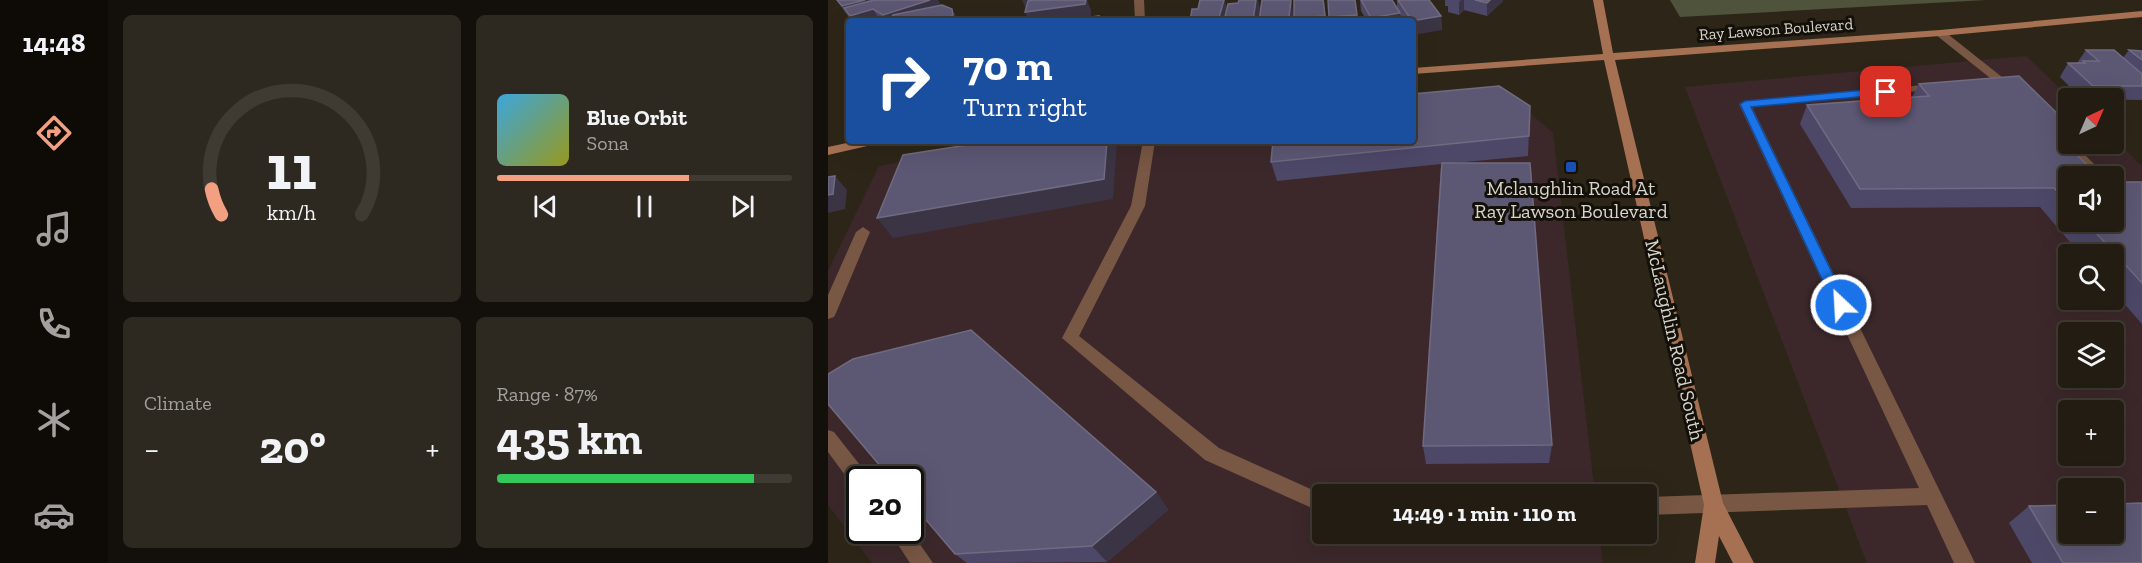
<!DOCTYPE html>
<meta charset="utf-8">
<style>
:root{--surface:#221c12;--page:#2e2920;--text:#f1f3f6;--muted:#a2a19f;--line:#3f3a32;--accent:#f39f82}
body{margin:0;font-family:"Zilla Slab",serif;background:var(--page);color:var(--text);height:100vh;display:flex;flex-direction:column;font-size:22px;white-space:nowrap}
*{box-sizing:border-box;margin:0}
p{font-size:20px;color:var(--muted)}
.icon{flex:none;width:33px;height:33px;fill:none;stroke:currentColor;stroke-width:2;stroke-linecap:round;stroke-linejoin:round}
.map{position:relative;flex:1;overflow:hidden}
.panel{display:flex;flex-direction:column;gap:15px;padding:15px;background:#130f0a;width:720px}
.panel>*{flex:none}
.banner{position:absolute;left:18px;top:18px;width:570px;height:126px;border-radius:6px;box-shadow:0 6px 24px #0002,0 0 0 2px var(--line);background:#1a4fa0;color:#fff;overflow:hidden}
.needle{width:39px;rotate:44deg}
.controls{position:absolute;left:1230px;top:88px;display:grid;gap:12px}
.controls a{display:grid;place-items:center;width:66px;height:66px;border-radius:6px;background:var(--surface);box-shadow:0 6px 24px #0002,0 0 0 2px var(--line);font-size:30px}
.speed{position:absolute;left:18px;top:466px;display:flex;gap:12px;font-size:30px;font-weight:700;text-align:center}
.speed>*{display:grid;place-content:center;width:78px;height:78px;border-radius:50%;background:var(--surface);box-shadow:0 6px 24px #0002,0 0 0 2px var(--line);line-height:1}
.speed .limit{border:3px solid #111;border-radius:9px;background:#fff;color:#111}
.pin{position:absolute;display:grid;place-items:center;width:51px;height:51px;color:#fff;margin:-26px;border-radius:12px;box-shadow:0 3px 9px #0006}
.me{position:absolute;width:66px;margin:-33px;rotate:335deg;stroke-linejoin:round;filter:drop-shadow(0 0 4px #0008)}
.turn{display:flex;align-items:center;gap:21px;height:126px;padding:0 18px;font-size:27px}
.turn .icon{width:78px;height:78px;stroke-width:2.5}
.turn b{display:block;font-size:42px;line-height:51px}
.big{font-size:45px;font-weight:800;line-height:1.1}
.panel .card{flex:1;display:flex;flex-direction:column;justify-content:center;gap:9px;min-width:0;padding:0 21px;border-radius:9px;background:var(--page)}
.panel .dial{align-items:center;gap:0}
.dial svg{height:156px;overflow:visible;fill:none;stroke:var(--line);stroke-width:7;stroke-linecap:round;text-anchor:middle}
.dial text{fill:var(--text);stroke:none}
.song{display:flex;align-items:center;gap:18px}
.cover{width:72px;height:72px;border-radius:9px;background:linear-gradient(135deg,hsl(200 70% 55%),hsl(60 70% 35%))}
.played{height:6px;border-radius:3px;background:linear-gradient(90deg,var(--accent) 65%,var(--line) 65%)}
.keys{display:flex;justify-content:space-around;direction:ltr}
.heat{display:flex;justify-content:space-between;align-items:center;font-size:33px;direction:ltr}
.charge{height:9px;border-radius:4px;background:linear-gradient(90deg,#34c759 87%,var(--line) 0)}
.panel .tiles{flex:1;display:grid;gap:15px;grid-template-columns:repeat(2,1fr)}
.trip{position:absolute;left:484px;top:484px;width:345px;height:60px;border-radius:6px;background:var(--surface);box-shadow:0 6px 24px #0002,0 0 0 2px var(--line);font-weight:800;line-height:60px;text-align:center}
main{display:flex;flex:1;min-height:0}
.tabs{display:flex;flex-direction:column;width:108px;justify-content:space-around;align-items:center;background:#0e0b07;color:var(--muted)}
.tabs .icon{width:42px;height:42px}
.tabs .selected{color:var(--accent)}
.tabs b{font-size:27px;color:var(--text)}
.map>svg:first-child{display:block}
.commercial{fill:#3c282a;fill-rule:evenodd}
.green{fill:#4f533b}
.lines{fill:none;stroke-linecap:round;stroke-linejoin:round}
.lane{fill:#785744;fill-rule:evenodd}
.street{fill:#785744;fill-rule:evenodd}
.secondary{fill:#a67152;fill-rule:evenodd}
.wall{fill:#4d4868}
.shaded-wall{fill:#3a3444}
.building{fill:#5c5773;stroke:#706b81;stroke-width:1.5}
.route{fill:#1a73e8;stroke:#114b97;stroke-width:1.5}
.transit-dot{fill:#1a4fb4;stroke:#13100a;stroke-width:2}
.labels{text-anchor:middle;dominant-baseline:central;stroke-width:6;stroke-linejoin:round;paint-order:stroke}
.far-street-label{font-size:16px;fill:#d8d3cb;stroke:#13100a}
.poi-label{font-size:20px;fill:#d8d3cb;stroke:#13100a}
.street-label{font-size:20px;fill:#d8d3cb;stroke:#13100a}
</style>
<main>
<nav class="tabs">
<b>14:48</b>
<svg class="icon selected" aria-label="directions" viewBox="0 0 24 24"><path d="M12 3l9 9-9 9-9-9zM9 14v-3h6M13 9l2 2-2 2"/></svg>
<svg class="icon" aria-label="music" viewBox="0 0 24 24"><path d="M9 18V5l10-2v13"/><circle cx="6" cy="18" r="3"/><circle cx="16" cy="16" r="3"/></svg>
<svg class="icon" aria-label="phone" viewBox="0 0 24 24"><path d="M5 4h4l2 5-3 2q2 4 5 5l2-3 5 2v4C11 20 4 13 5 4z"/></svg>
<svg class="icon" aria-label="climate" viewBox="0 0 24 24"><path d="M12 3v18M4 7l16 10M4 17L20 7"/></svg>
<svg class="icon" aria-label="car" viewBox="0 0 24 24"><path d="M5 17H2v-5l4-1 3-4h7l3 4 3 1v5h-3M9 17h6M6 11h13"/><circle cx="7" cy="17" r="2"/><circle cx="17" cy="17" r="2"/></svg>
</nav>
<section class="panel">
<div class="tiles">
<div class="card dial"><svg viewBox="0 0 100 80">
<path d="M14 69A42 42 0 1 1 86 69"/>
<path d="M14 69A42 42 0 0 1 9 56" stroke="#f39f82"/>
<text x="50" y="56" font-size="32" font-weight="700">11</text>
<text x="50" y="72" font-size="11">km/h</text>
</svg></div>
<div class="card">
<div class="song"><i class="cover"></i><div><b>Blue Orbit</b><p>Sona</p></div></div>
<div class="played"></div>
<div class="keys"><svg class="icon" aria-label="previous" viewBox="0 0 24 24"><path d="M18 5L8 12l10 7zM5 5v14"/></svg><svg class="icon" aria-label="pause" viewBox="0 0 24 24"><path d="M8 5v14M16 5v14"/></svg><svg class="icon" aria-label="next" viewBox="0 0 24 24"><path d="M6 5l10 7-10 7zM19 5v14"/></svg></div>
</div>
<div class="card"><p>Climate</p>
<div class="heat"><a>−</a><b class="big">20°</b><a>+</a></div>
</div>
<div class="card"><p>Range · 87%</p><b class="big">435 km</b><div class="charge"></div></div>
</div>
</section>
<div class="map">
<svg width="1314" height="563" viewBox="0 0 1314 563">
<rect width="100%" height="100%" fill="#2d2618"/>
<!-- commercial -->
<path class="commercial" d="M1198 56 1243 99H1240V144H1286V139L1314 166V563H1039L857 87ZM1240 177H1286V222H1240ZM1240 255H1286V300H1240ZM1240 333H1286V378H1240ZM1240 411H1286V456H1240ZM1240 489H1286V534H1240Z
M674 89 725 133 767 495H495V534H771L775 563H44L0 505V271L51 166 187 141H585ZM32 480H82V531H32Z"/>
<!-- green -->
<path class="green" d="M842 0H1158L852 17Z"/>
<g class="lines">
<!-- lane -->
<path class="lane" d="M1108 31H1116L1189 89V93H1181L1108 35Z
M1107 84 1111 85V89L924 107 1147 563H1126L1099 505 819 515V497L1091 488 911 104 917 101Z
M1234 135 1238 136 1240 144H1246L1279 177H1266L1230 142V136Z
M315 141H327L317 206 251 336 391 448 496 495 495 513 377 460 234 338 303 206Z
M35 227 42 232 8 313 6 317 0 319V295L28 232Z
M0 430 6 432 39 474 42 480H32V488L25 486 0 452Z
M82 530 105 563H82L61 531Z"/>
<!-- street -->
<path class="street" d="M306 0H316L317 21H307Z"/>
<!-- secondary -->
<path class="secondary" d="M765 0H775L785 53 1112 30 1314 11V17L1112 36 787 60 895 503 926 563H905L891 536 887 563H867L876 505 776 60 585 74V68L775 54Z
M28 141H50L48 144 0 155V147Z"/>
</g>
<!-- wall -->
<path class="wall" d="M9 0 113 5 131 21H24L17 12Z
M466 0H496L498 21H466Z
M527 0 530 21H501V17Z
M532 0H564L569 8V0H601L613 16 614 30 585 21H576L573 15V21H539L533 11Z
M617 0H675V1L659 16 636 10 631 15 620 12V6H617Z
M1258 50 1295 58 1301 50 1314 51V100L1254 99 1232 77 1240 63H1249Z
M1091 84 1240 124V144H1253L1247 153 1240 177V222H1286L1314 182V324L1286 292V255H1253L1212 207 1023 208 972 124 979 105 1084 97Z
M702 106 700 156 626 163 724 445 721 463 598 464 595 446 613 164 449 181 443 162Z
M328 492 340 510 279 562 139 563 127 554Z
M1201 506 1314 563H1204L1181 523Z"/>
<!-- shaded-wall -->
<path class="shaded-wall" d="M37 0H81L45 9 52 21H25L16 8 23 20 14 6Z
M102 0H110L114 7 85 21H59L55 15Z
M194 0H259L263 10V17L235 21H201L197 12H199Z
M396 0H397L399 11 397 21H390Z
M428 0H430L432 9 430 21H425Z
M463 0 465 12V21H431Z
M495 0H496L498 21 497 16Z
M633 0H636V10L631 15V2Z
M662 0H675V1L659 16V3Z
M124 9 131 21H118Z
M572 13 573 21H544L543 18Z
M613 16 614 30 585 35V21Z
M279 141H289V142L285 199 65 238 49 218Z
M7 176 19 190 17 209 0 213V195Z
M328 492 340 510 279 562 264 546Z"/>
<!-- building -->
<path class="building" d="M9 0H37L14 6Z
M46 0H102L55 15 45 9 22 16 16 8Z
M204 0H258L257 4 197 12 200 1Z
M372 0H396L390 21H362L364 9H370Z
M411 0H428L425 21H396L400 4 410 3Z
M434 0H463L461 17 431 21Z
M466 0H495L497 16 466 18Z
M500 0H527L529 15 501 17Z
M533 0H564L572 13 543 18Z
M570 0H601L613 16 584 21Z
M647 0H662L659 3Z
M114 5 124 9 125 15 118 21H62L65 15Z
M271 16 270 21H237Z
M1258 50H1286L1314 74V86H1265L1240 63H1257L1255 61H1271Z
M1301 50 1314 51V60Z
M1191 76 1240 124V140H1234L1271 177H1240V203L1226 188 1032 189 979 105 1101 96 1091 84Z
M671 86 702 106 701 136 443 162 445 141H585V94Z
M165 141H279L276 179 49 218 75 155Z
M614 163H702L724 445 595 446Z
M7 176 5 194 0 195V177Z
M1286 182H1314V283L1258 222H1286Z
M143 330 328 492 264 546 127 554 82 501V480H64L0 404V374L25 359Z
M1314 503V563H1235L1201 506 1240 505V534H1286V504Z"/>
<!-- route -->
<path class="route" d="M1058 88 1062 89V94L923 107 1020 305 1013 311 1006 305 912 104 917 101Z"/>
<!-- markers -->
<rect class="transit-dot" x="737" y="161" width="12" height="12" rx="3"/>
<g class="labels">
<!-- far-street labels -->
<g class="far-street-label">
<text transform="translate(948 29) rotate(-4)">Ray Lawson Boulevard</text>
</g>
<!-- poi labels -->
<g class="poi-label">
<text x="743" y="188">Mclaughlin Road At<tspan x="743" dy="23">Ray Lawson Boulevard</tspan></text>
</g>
<!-- street labels -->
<g class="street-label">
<text transform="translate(847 340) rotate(77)">McLaughlin Road South</text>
</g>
</g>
</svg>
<div class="controls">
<a><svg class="needle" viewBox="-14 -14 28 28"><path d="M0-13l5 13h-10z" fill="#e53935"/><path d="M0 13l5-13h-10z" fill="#a2a19f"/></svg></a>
<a><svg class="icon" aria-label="sound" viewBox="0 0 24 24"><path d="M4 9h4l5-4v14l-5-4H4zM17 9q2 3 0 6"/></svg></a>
<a><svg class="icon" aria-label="search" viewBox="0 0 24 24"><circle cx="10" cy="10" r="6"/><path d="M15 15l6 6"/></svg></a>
<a><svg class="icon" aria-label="layers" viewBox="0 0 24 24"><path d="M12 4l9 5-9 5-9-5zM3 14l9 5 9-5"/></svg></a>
<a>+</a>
<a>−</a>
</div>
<div class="speed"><div class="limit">20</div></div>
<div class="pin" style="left:1058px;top:92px;background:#d93025"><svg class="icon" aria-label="arrive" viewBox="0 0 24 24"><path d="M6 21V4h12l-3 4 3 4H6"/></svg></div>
<svg class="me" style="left:1013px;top:305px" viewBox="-20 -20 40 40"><circle r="17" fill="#1a73e8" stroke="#fff" stroke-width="3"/><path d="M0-11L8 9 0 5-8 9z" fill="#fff"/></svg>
<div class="trip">14:49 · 1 min · 110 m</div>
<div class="banner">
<div class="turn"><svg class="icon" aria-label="right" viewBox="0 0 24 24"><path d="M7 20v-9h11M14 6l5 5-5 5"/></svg><div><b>70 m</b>Turn right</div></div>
</div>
</div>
</main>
